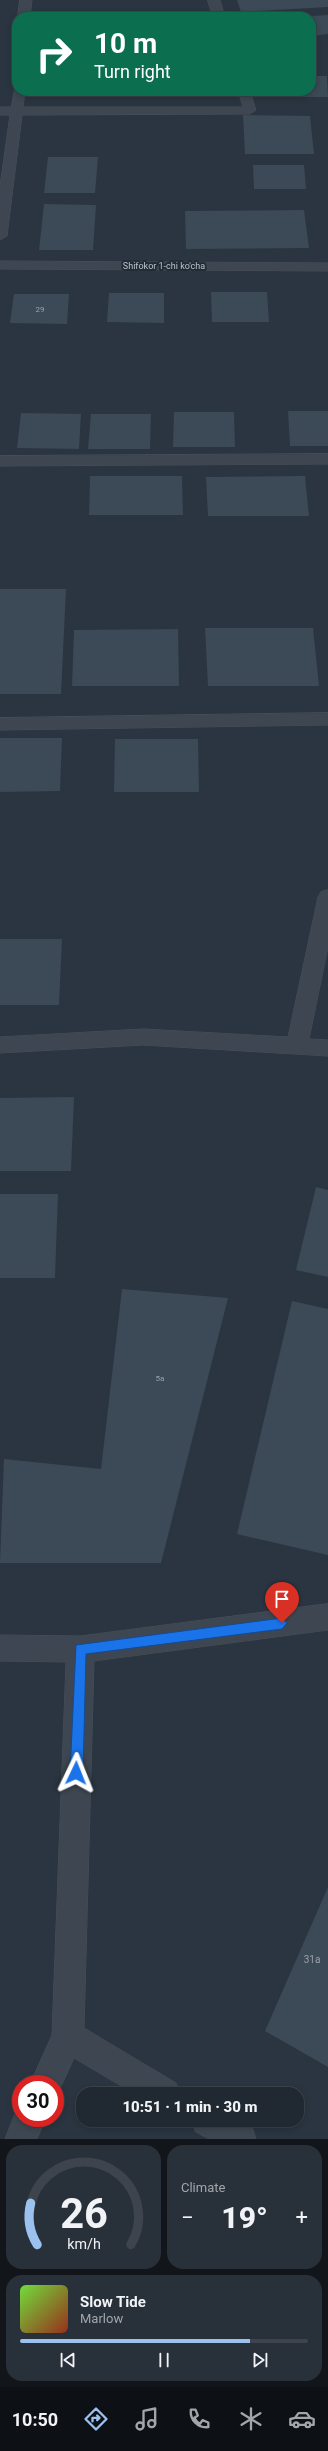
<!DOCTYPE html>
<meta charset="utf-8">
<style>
:root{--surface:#202831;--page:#283039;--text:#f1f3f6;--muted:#a2a6ab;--line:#3d444d;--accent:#9bc1ef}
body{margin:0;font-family:Roboto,sans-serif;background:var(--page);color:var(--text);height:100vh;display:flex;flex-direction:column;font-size:15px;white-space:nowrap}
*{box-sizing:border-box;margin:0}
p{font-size:13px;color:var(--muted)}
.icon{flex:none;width:22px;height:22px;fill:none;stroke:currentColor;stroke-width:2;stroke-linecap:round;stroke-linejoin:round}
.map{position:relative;height:2139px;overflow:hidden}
.side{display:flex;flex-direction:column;gap:6px;padding:6px;background:#12161b;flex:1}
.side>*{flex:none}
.guide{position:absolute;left:12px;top:12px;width:304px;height:84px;border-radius:16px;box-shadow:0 2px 6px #0003,0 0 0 1px var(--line);background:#0b6e4f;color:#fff;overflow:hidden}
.speed{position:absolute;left:12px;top:2075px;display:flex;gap:8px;font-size:20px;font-weight:700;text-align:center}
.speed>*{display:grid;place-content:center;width:52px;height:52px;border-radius:50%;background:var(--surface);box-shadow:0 2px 6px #0003,0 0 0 1px var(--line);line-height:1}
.speed .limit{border:6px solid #d22;background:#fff;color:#111}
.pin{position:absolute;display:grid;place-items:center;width:34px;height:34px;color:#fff;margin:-41px -17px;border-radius:50% 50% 50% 0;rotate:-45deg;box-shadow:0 0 4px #0007}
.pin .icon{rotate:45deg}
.me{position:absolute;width:44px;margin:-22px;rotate:2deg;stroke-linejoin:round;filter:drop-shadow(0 0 3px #0008)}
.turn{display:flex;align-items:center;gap:14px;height:84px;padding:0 16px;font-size:18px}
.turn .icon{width:52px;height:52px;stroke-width:2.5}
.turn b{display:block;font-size:28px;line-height:34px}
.big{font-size:30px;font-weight:800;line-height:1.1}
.side .tile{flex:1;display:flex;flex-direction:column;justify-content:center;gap:6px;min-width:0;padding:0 14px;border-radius:16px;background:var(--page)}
.side .dial{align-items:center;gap:0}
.dial svg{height:104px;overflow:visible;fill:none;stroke:var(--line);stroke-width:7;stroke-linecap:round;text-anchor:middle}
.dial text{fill:var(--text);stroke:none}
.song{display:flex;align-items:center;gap:12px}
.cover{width:48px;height:48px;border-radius:6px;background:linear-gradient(135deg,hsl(100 70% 55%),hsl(10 70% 35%))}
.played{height:4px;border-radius:2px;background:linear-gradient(90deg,var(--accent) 80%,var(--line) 80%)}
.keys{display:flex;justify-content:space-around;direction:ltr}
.heat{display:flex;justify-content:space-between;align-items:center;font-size:22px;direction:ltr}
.side .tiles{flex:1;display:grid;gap:6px;grid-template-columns:1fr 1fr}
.tile:last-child{grid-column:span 2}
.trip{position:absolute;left:76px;top:2087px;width:228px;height:40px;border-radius:16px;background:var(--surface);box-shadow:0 2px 6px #0003,0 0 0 1px var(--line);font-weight:800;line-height:40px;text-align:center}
.menu{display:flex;height:64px;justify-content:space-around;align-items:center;background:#0d1014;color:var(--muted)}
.menu .icon{width:28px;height:28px}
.menu .selected{color:var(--accent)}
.menu b{font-size:18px;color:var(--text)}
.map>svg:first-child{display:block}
.building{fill:#3c4956}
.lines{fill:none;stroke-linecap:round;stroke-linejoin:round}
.minor-casing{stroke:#47505a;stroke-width:1}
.minor{fill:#3e4751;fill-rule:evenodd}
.route{fill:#1a73e8;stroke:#114b97}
.labels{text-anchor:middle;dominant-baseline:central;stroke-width:4;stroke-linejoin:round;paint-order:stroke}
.number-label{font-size:8px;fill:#99a2ac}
.far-street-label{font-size:9px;fill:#bbc2cb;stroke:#222c36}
.near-number-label{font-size:10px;fill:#99a2ac}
</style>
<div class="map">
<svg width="328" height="2139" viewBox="0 0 328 2139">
<rect width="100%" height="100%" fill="#2a3541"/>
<!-- building -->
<path class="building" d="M237 0H328V7L241 12Z
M46 12 91 13V17H46Z
M158 13 202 14V17H157Z
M328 15V34L311 36V16Z
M311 76H327L328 97H281L280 91H311Z
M54 91H102V94L54 93Z
M139 91H187V94H139Z
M243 115 310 116 314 154H245Z
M48 157H98L95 193H44Z
M253 165H304L306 189H254Z
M44 204 96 205 93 250H39Z
M304 210 309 248 186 249 185 211Z
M211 292H267L269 322H212Z
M109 293H164V323L107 322Z
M14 294H69L67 324 10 323Z
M288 411H328V446H290Z
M174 412H234L235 447H173Z
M21 413 81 414 79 449 17 448Z
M91 414H151L150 449H88Z
M90 476H182L183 515H89Z
M305 476 309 516H208L206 477Z
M0 589H66L61 694H0Z
M205 628H313L319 686H208Z
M178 629 179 686H72L74 630Z
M0 738H62L60 791 0 792Z
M115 739H198L199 792H114Z
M0 939H62L59 1005H0Z
M74 1097 71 1171H0V1098Z
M316 1187 328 1190V1277L296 1270Z
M0 1194H58L55 1278H0Z
M122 1289 228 1298 161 1563H0L4 1459 101 1469Z
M292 1301 328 1309V1555L237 1534Z
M328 1887V2067L265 2031Z"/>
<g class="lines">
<defs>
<path id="minor" d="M20 0H32L30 17H18Z
M208 0H220L225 17H213Z
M15 88H17V91H25L23 107H243L238 91H250L256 110 250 114 22 115 7 236 0 240V186L10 115H0V107H11Z
M0 261 328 263V271L0 269Z
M328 454V464L0 466V456Z
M328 713V725L0 730V718Z
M328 890V947L309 1039 328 1040V1056L143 1045 0 1053V1037L143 1029 288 1037 318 897 321 892Z
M328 1604V1630L94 1661 84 2028 176 2083 181 2094H135L74 2058 57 2095 55 2096V2084H30L52 2035 66 1662 0 1661V1635L80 1636Z
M21 2105V2118H46L37 2139H5L18 2106Z
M192 2120H239L252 2127 256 2139H209L196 2132Z"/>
</defs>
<!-- minor casing -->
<use href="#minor" class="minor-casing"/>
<!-- minor -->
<use href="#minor" class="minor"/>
</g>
<!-- route -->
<path class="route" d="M282 1618 287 1623 282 1629 86 1654 83 1773 81 1777 76 1779 72 1777 70 1773 76 1645Z"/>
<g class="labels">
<!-- number labels -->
<g class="number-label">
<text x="40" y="309">29</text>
<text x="160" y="1378">5а</text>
</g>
<!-- far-street labels -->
<g class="far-street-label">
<text x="164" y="266">Shifokor 1-chi ko'cha</text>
</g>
<!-- near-number labels -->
<g class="near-number-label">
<text x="312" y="1959">31а</text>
</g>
</g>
</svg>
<div class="speed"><div class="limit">30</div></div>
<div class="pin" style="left:282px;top:1623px;background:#d93025"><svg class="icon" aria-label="arrive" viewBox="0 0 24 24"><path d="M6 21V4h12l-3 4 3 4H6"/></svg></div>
<svg class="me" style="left:76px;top:1773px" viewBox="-20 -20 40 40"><path d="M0-17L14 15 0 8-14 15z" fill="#1a73e8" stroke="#fff" stroke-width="4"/></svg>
<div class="trip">10:51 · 1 min · 30 m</div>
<div class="guide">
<div class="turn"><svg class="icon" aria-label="right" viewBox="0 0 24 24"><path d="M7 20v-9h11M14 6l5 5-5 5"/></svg><div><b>10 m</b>Turn right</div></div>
</div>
</div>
<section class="side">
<div class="tiles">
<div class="tile dial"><svg viewBox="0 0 100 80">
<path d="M14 69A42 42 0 1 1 86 69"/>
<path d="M14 69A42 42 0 0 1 9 37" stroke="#9bc1ef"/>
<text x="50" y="56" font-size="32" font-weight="700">26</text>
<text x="50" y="72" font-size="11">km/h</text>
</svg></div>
<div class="tile"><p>Climate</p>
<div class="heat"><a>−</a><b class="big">19°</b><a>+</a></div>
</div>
<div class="tile">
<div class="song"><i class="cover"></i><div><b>Slow Tide</b><p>Marlow</p></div></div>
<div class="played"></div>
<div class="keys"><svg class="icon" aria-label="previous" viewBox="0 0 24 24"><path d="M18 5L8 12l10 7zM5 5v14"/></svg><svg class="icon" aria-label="pause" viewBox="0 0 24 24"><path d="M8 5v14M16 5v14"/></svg><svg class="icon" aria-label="next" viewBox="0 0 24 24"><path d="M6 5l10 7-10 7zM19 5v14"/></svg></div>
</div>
</div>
</section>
<nav class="menu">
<b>10:50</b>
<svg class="icon selected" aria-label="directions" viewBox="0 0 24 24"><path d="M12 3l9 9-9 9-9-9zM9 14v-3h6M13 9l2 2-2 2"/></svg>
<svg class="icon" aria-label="music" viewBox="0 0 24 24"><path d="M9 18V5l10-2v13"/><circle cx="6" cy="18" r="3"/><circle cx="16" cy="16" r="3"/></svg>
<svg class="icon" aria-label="phone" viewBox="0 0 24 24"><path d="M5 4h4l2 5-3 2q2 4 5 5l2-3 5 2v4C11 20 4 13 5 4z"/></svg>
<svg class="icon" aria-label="climate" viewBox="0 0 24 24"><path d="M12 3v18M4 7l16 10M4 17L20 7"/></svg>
<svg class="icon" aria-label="car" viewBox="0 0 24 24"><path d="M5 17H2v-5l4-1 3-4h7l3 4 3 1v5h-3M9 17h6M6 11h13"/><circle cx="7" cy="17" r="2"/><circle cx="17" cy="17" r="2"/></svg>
</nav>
